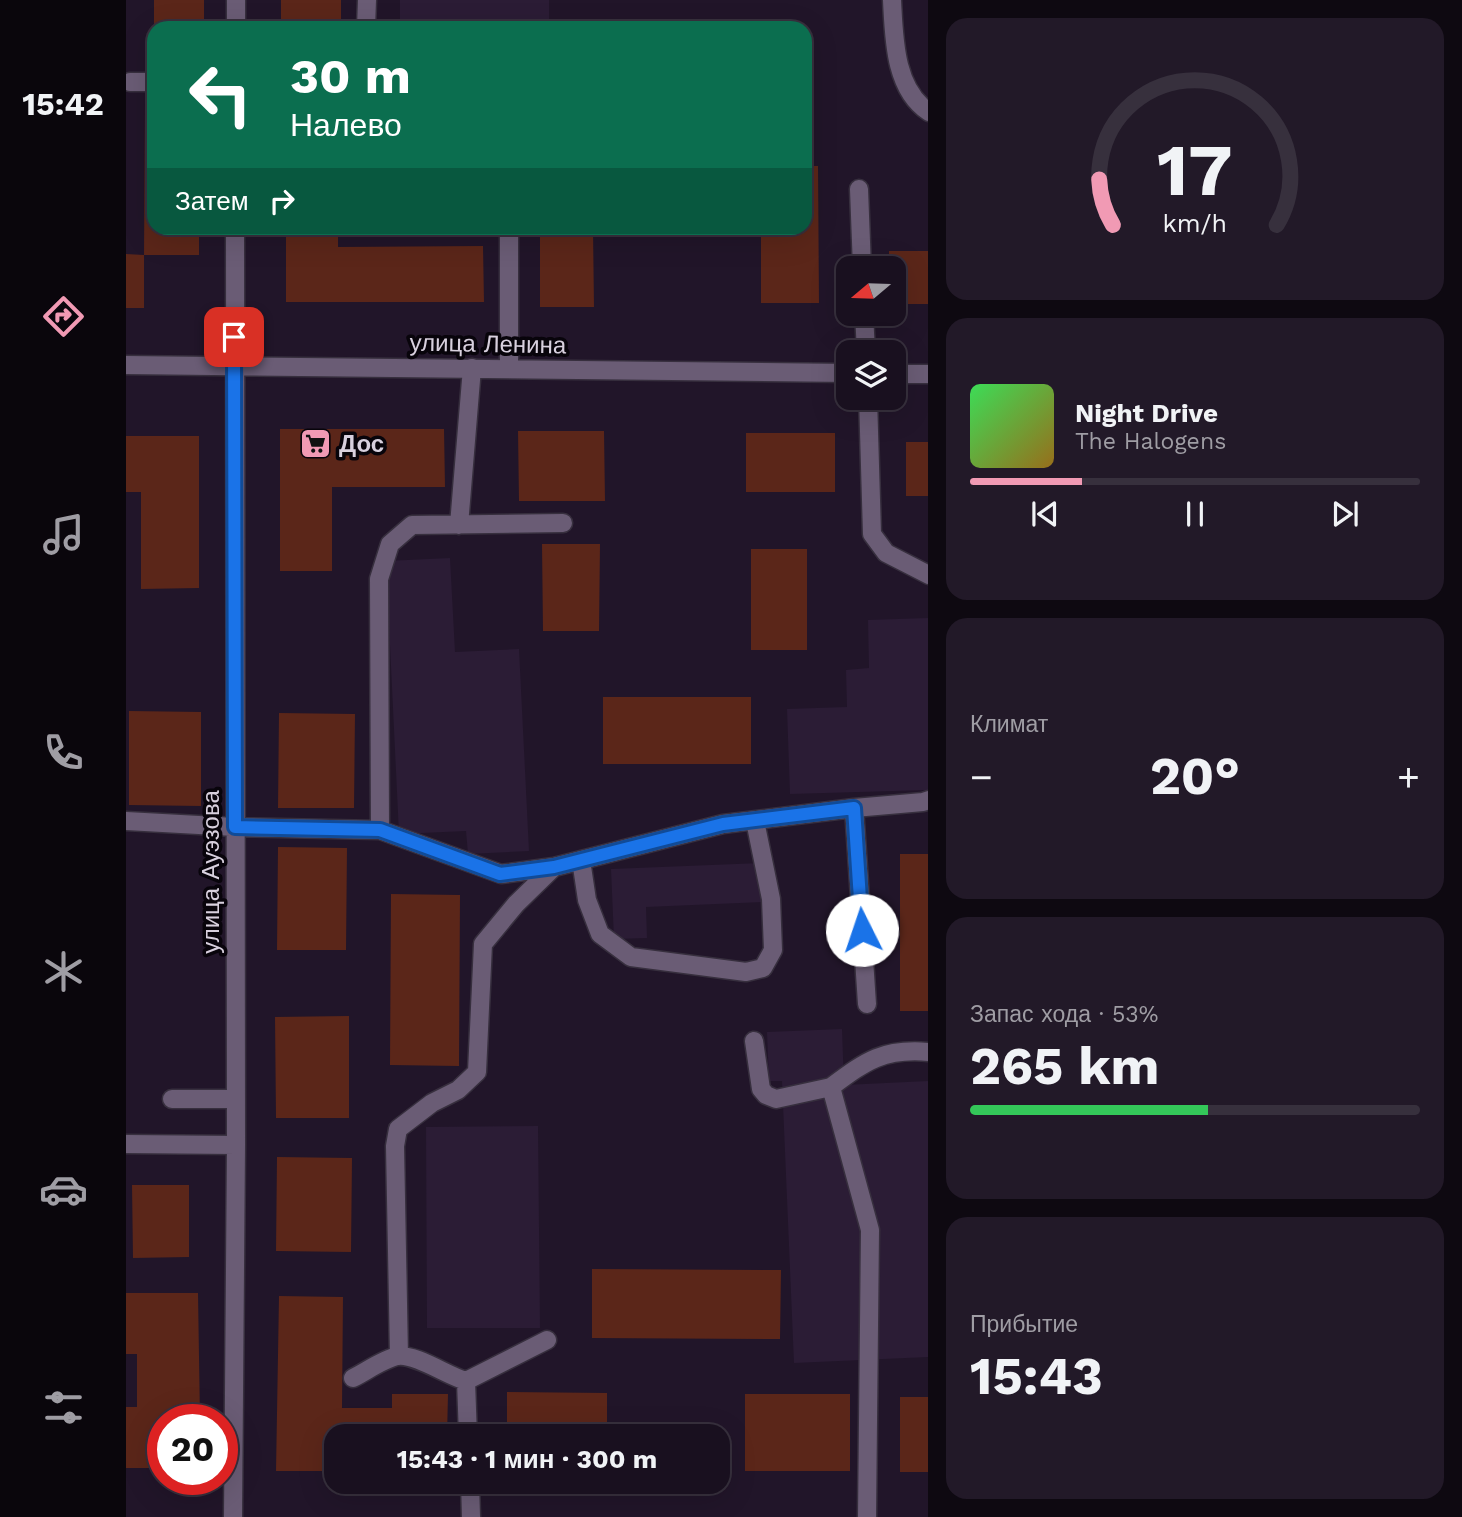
<!DOCTYPE html>
<html lang="ru">
<meta charset="utf-8">
<style>
:root{--surface:#19101f;--page:#221928;--text:#f1f3f6;--muted:#9f9da4;--line:#37303d;--accent:#f19ab4}
body{margin:0;font-family:"Work Sans",sans-serif;background:var(--page);color:var(--text);height:100vh;display:flex;flex-direction:column;font-size:26px;white-space:nowrap}
*{box-sizing:border-box;margin:0}
p{font-size:23px;color:var(--muted)}
.icon{flex:none;width:38px;height:38px;fill:none;stroke:currentColor;stroke-width:2;stroke-linecap:round;stroke-linejoin:round}
.map{position:relative;flex:1;overflow:hidden}
.details{display:flex;flex-direction:column;gap:18px;padding:18px;background:#0e0911;width:534px}
.details>*{flex:none}
.top-card{position:absolute;left:21px;top:21px;width:665px;height:214px;border-radius:21px;box-shadow:0 7px 28px #0002,0 0 0 2px var(--line);background:#0b6e4f;color:#fff;overflow:hidden}
.needle{width:46px;rotate:251deg}
.tools{position:absolute;left:710px;top:256px;display:grid;gap:14px}
.tools a{display:grid;place-items:center;width:70px;height:70px;border-radius:14px;background:var(--surface);box-shadow:0 7px 28px #0002,0 0 0 2px var(--line);font-size:35px}
.speed{position:absolute;left:21px;top:1404px;display:flex;gap:14px;font-size:35px;font-weight:700;text-align:center}
.speed>*{display:grid;place-content:center;width:91px;height:91px;border-radius:50%;background:var(--surface);box-shadow:0 7px 28px #0002,0 0 0 2px var(--line);line-height:1}
.speed .limit{border:10px solid #d22;background:#fff;color:#111}
.pin{position:absolute;display:grid;place-items:center;width:60px;height:60px;color:#fff;margin:-30px;border-radius:14px;box-shadow:0 4px 10px #0006}
.me{position:absolute;width:77px;margin:-38px;rotate:356deg;stroke-linejoin:round;filter:drop-shadow(0 0 5px #0008)}
.turn{display:flex;align-items:center;gap:24px;height:147px;padding:0 28px;font-size:32px}
.turn .icon{width:91px;height:91px;stroke-width:2.5}
.turn b{display:block;font-size:49px;line-height:60px}
.then{display:flex;align-items:center;height:66px;padding:0 28px;background:#0003;gap:14px;font-size:26px}
.big{font-size:52px;font-weight:700;line-height:1.1}
.details .card{flex:1;display:flex;flex-direction:column;justify-content:center;gap:10px;min-width:0;padding:0 24px;border-radius:21px;background:var(--page)}
.details .dial{align-items:center;gap:0}
.dial svg{height:182px;overflow:visible;fill:none;stroke:var(--line);stroke-width:7;stroke-linecap:round;text-anchor:middle}
.dial text{fill:var(--text);stroke:none}
.song{display:flex;align-items:center;gap:21px}
.cover{width:84px;height:84px;border-radius:10px;background:linear-gradient(135deg,hsl(130 70% 55%),hsl(40 70% 35%))}
.played{height:7px;border-radius:4px;background:linear-gradient(90deg,var(--accent) 25%,var(--line) 25%)}
.keys{display:flex;justify-content:space-around;direction:ltr}
.heat{display:flex;justify-content:space-between;align-items:center;font-size:38px;direction:ltr}
.charge{height:10px;border-radius:5px;background:linear-gradient(90deg,#34c759 53%,var(--line) 0)}
.trip{position:absolute;left:198px;top:1424px;width:406px;height:70px;border-radius:21px;background:var(--surface);box-shadow:0 7px 28px #0002,0 0 0 2px var(--line);font-weight:700;line-height:70px;text-align:center}
main{display:flex;flex:1;min-height:0}
.dock{display:flex;flex-direction:column;width:126px;justify-content:space-around;align-items:center;background:#0a060c;color:var(--muted)}
.dock .icon{width:49px;height:49px}
.dock .active{color:var(--accent)}
.dock b{font-size:32px;color:var(--text)}
.map>svg:first-child{display:block}
.built{fill:#2b1c35}
.building{fill:#5b2619}
.lines{fill:none;stroke-linecap:round;stroke-linejoin:round}
.minor-casing{stroke:#372f3e;stroke-width:21}
.minor{stroke:#6a5c75;stroke-width:18}
.route-casing{stroke:#114b97;stroke-width:18}
.route{stroke:#1a73e8;stroke-width:12}
.labels{text-anchor:middle;dominant-baseline:central;stroke-width:7;stroke-linejoin:round;paint-order:stroke}
.street-label{font-size:24px;fill:#d8d0de;stroke:#08040b}
.poi-label{font-size:24px;font-weight:bold;fill:#d8d0de;stroke:#08040b;text-anchor:start}
</style>
<main>
<nav class="dock">
<b>15:42</b>
<svg class="icon active" aria-label="directions" viewBox="0 0 24 24"><path d="M12 3l9 9-9 9-9-9zM9 14v-3h6M13 9l2 2-2 2"/></svg>
<svg class="icon" aria-label="music" viewBox="0 0 24 24"><path d="M9 18V5l10-2v13"/><circle cx="6" cy="18" r="3"/><circle cx="16" cy="16" r="3"/></svg>
<svg class="icon" aria-label="phone" viewBox="0 0 24 24"><path d="M5 4h4l2 5-3 2q2 4 5 5l2-3 5 2v4C11 20 4 13 5 4z"/></svg>
<svg class="icon" aria-label="climate" viewBox="0 0 24 24"><path d="M12 3v18M4 7l16 10M4 17L20 7"/></svg>
<svg class="icon" aria-label="car" viewBox="0 0 24 24"><path d="M5 17H2v-5l4-1 3-4h7l3 4 3 1v5h-3M9 17h6M6 11h13"/><circle cx="7" cy="17" r="2"/><circle cx="17" cy="17" r="2"/></svg>
<svg class="icon" aria-label="filters" viewBox="0 0 24 24"><path d="M4 7h16M4 17h16"/><circle cx="9" cy="7" r="2"/><circle cx="15" cy="17" r="2"/></svg>
</nav>
<div class="map">
<svg width="803" height="1517" viewBox="0 0 803 1517">
<rect width="100%" height="100%" fill="#211529"/>
<!-- built -->
<path class="built" d="M274 0H423V28H274Z
M324 558 329 652 393 649 403 851 342 854 340 831 273 834 260 561Z
M802 618V790L664 794 661 709 721 707 720 670 743 668 742 620Z
M635 863 637 902 520 907 521 938 488 939 485 869Z
M716 1029 718 1085 802 1081V1357L668 1363 656 1081H643L641 1032Z
M412 1126 414 1328H301L300 1127Z"/>
<!-- building -->
<path class="building" d="M28 0H78V28H28Z
M155 0H215V28H155Z
M19 103H28V228H73V255H18Z
M679 166H692L693 303H635V228H679Z
M160 228H212V247L357 246 358 302H160Z
M414 228H467L468 307H414Z
M763 251H803V304H768V268H763Z
M0 254 18 255V308H0Z
M154 429H318L319 487H206V571H154Z
M392 431H478L479 501H393Z
M620 433H709V492H620Z
M0 436H73V588L15 589V492H0Z
M780 442H803V496H780Z
M416 544H474L473 631H417Z
M625 549H681V650H625Z
M477 697H625V764H477Z
M3 711 75 712V806L3 805Z
M153 713 229 714 228 808H152Z
M152 847 221 848 220 950H151Z
M774 854H803V1011H774Z
M265 894 334 895 333 1066 264 1065Z
M223 1016V1118H150L149 1017Z
M151 1157 226 1158 225 1252 150 1251Z
M6 1185H63V1257L7 1258Z
M466 1269 655 1270 654 1339 466 1338Z
M0 1293H72L74 1419H37V1468H0V1407H11V1354H0Z
M153 1296 217 1297 216 1408H266V1394H322L321 1437H210V1471H150Z
M381 1392 481 1393V1437H381Z
M619 1394H724V1471H619Z
M774 1397H803V1472H774Z"/>
<g class="lines">
<defs>
<path id="minor" d="M766 0C768 37 768 89 803 112
M110 28V0
M240 28 241 0
M4 82H28
M733 189 736 268
M383 228V368
M738 313 740 352
M0 365 723 373
M768 374H803
M742 397 746 534 760 553 803 575
M333 525 346 368
M728 808 741 1004
M0 821 109 827 254 830 375 874 428 867 597 824 728 808 797 802 803 800
M254 830 253 579 264 544 286 525 437 523
M455 860 461 900 474 934 505 957 620 972 637 968 647 950 645 899 629 821
M628 1041 635 1089 640 1095 650 1099 705 1087 744 1230 741 1517
M705 1087C740 1061 757 1048 803 1052
M46 1099H110
M0 1144 110 1145
M273 1356 269 1146 272 1129 306 1103 332 1090 351 1072 357 944 390 904 428 867
M227 1378C241 1371 257 1359 272 1356 290 1354 322 1376 340 1381L421 1340
M340 1381 342 1437
M344 1482 345 1517
M107 1517 110 1145 109 228"/>
</defs>
<!-- minor casing -->
<use href="#minor" class="minor-casing"/>
<!-- minor -->
<use href="#minor" class="minor"/>
</g>
<g class="lines">
<defs>
<path id="route" d="M108 337 109 827 254 830 374 874 428 867 597 824 728 808 736 930"/>
</defs>
<!-- route casing -->
<use href="#route" class="route-casing"/>
<!-- route -->
<use href="#route" class="route"/>
</g>
<!-- icons -->
<defs>
<symbol id="supermarket-square" viewBox="-11 -11 22 22"><rect x="-9" y="-9" width="18" height="18" rx="4" fill="#f19ab4" stroke="#08040b"/><path d="M-6-5.5h2.5l.6 2H6L4.5 2H-2.5L-4.4-4H-6ZM-1.5 3.2a1.3 1.3 0 1 0 .1 0ZM3 3.2a1.3 1.3 0 1 0 .1 0Z" fill="#111"/></symbol>
</defs>
<g fill-rule="evenodd">
<use href="#supermarket-square" x="172" y="426" width="35" height="35"/>
</g>
<g class="labels">
<!-- street labels -->
<g class="street-label">
<text transform="translate(362 344) rotate(1)">улица Ленина</text>
<text transform="translate(85 872) rotate(-90)">улица Ауэзова</text>
</g>
<!-- poi labels -->
<g class="poi-label">
<text x="213" y="444">Дос</text>
</g>
</g>
</svg>
<div class="tools">
<a><svg class="needle" viewBox="-14 -14 28 28"><path d="M0-13l5 13h-10z" fill="#e53935"/><path d="M0 13l5-13h-10z" fill="#9f9da4"/></svg></a>
<a><svg class="icon" aria-label="layers" viewBox="0 0 24 24"><path d="M12 4l9 5-9 5-9-5zM3 14l9 5 9-5"/></svg></a>
</div>
<div class="speed"><div class="limit">20</div></div>
<div class="pin" style="left:108px;top:337px;background:#d93025"><svg class="icon" aria-label="arrive" viewBox="0 0 24 24"><path d="M6 21V4h12l-3 4 3 4H6"/></svg></div>
<svg class="me" style="left:736px;top:930px" viewBox="-20 -20 40 40"><circle r="19" fill="#fff"/><path d="M0-13L10 11 0 6-10 11z" fill="#1a73e8"/></svg>
<div class="trip">15:43 · 1 мин · 300 m</div>
<div class="top-card">
<div class="turn"><svg class="icon" aria-label="left" viewBox="0 0 24 24"><path d="M17 20v-9H6M10 6l-5 5 5 5"/></svg><div><b>30 m</b>Налево</div></div>
<div class="then">Затем<svg class="icon" aria-label="right" viewBox="0 0 24 24"><path d="M7 20v-9h11M14 6l5 5-5 5"/></svg></div>
</div>
</div>
<section class="details">
<div class="card dial"><svg viewBox="0 0 100 80">
<path d="M14 69A42 42 0 1 1 86 69"/>
<path d="M14 69A42 42 0 0 1 8 49" stroke="#f19ab4"/>
<text x="50" y="56" font-size="32" font-weight="700">17</text>
<text x="50" y="72" font-size="11">km/h</text>
</svg></div>
<div class="card">
<div class="song"><i class="cover"></i><div><b>Night Drive</b><p>The Halogens</p></div></div>
<div class="played"></div>
<div class="keys"><svg class="icon" aria-label="previous" viewBox="0 0 24 24"><path d="M18 5L8 12l10 7zM5 5v14"/></svg><svg class="icon" aria-label="pause" viewBox="0 0 24 24"><path d="M8 5v14M16 5v14"/></svg><svg class="icon" aria-label="next" viewBox="0 0 24 24"><path d="M6 5l10 7-10 7zM19 5v14"/></svg></div>
</div>
<div class="card"><p>Климат</p>
<div class="heat"><a>−</a><b class="big">20°</b><a>+</a></div>
</div>
<div class="card"><p>Запас хода · 53%</p><b class="big">265 km</b><div class="charge"></div></div>
<div class="card"><p>Прибытие</p><b class="big">15:43</b></div>
</section>
</main>
